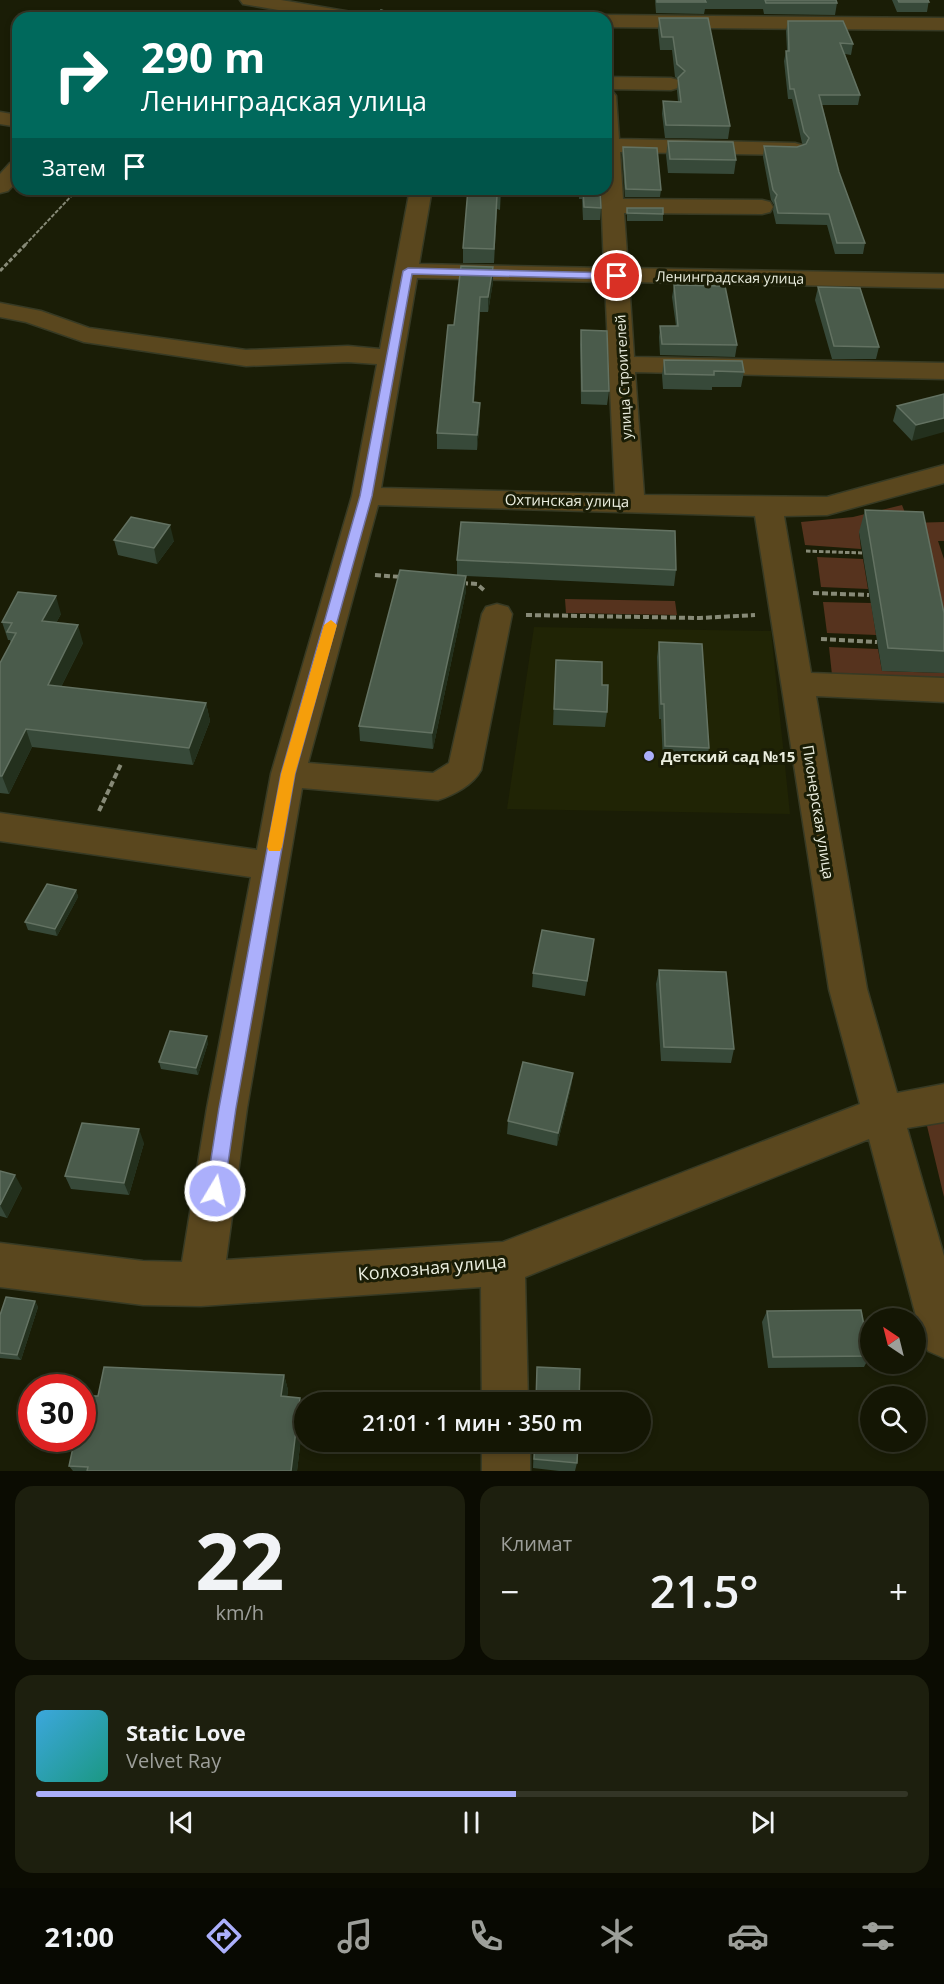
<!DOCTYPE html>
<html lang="ru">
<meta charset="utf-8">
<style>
:root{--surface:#141604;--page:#1d1f0e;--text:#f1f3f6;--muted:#9d9f9a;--line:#333526;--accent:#abaffb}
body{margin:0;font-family:"Open Sans",sans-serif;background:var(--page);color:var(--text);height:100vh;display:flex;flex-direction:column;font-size:22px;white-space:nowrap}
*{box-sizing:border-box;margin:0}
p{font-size:20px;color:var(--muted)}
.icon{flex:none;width:33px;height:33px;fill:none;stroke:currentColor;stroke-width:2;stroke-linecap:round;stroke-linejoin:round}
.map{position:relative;height:1471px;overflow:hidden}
.panel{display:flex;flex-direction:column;gap:15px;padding:15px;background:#0b0c02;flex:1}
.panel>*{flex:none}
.hud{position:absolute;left:12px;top:12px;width:600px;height:183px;border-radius:18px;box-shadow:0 3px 9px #0003,0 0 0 2px var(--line);background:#00695c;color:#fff;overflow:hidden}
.needle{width:39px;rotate:325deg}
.tools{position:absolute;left:860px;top:1308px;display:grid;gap:12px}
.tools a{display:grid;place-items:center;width:66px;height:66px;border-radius:50%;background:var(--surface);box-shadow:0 3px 9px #0003,0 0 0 2px var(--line);font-size:30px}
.speed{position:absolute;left:18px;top:1374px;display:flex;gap:12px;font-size:30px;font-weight:700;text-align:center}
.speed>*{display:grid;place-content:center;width:78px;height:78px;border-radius:50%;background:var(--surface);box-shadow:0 3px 9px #0003,0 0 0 2px var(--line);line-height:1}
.speed .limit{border:9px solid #d22;background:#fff;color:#111}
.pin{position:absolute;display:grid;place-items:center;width:51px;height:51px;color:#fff;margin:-26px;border:3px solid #fff;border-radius:50%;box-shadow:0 2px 6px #0007}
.me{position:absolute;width:66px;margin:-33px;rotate:9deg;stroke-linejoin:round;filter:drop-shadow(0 0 4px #0008)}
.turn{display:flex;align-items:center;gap:21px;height:126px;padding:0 30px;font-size:27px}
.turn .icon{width:78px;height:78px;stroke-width:2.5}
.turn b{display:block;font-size:42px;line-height:51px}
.then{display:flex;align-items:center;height:57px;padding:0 30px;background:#0003;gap:12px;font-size:22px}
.big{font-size:45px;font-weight:600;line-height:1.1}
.panel .widget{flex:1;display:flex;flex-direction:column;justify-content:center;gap:9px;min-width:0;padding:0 21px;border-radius:18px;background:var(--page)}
.panel .dial{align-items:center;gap:0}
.dial b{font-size:78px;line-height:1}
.song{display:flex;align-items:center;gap:18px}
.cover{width:72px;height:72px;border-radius:9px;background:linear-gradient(135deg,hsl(200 70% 55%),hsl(170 70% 35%))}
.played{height:6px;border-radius:3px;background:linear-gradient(90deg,var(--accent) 55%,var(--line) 55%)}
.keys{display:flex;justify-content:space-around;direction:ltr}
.heat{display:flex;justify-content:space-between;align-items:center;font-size:33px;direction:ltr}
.panel .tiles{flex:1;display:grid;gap:15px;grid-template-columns:1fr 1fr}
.widget:last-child{grid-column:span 2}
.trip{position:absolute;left:294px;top:1392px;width:357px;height:60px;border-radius:30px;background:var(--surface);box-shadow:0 3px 9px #0003,0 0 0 2px var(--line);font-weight:600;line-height:60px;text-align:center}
.tab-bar{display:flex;height:96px;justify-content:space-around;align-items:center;background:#080902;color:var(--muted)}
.tab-bar .icon{width:42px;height:42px}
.tab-bar .current{color:var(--accent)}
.tab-bar b{font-size:27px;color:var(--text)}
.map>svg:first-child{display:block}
.built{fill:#202405}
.green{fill:#56331e}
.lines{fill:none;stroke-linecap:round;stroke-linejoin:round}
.minor-casing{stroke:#373a24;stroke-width:3}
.path-far2{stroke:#878a77;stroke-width:2;stroke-dasharray:4 1.5;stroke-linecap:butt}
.path-far1{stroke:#878a77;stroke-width:3;stroke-dasharray:4.5 2;stroke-linecap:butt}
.path{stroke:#878a77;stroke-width:4;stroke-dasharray:6 3;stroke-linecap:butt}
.minor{fill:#5a471e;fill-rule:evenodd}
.wall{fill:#374939}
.shaded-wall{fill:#23301d}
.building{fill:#4a5b4b;stroke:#637262;stroke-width:1.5}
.route{fill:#abaffb;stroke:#6f72a3;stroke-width:1.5}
.slow{fill:#f59e0b}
.poi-dot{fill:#abaffb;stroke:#1a1d06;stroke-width:2}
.labels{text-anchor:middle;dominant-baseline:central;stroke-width:6;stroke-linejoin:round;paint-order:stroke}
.far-street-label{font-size:14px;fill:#ebeedf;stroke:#1a1d06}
.street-label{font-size:15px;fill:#ebeedf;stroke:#1a1d06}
.poi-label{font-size:15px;font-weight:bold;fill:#ebeedf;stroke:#1a1d06;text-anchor:start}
.near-street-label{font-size:18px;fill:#ebeedf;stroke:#1a1d06}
</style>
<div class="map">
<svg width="944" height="1471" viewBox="0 0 944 1471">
<rect width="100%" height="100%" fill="#1a1d06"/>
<!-- built -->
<path class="built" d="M534 627 771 631 790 814 507 809Z"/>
<!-- green -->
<path class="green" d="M902 505 909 523 944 522V541H938L944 559V672L859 532 861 549 805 545 801 522 853 517Z
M817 557 863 559 868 589 821 587Z
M565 599 675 601 677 615 566 613Z
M823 602 871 603 876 635 827 633Z
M829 647 878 649 882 671 944 673V678L832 675Z
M944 1122V1197L927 1126Z"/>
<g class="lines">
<defs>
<path id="minor" d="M240 0H281L357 13 363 14 366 18H324L249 5 243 4Z
M458 13H523L529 14 532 18H449L452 14Z
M606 15 944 18V30L606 27V18H599Z
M606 77 671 78 678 80 681 84 678 88 671 90 606 89Z
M606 90 613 92 616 96 619 139 795 143 802 145 805 149 802 153 795 155 620 152 623 199 762 200 770 202 773 207 770 212 762 214 624 213 628 268 944 274V288L629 282 634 357 944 363V379L635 372 644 495 827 497 944 465V483L827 515 784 516 811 673 944 678V702L816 696 867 989 897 1093 944 1084V1122L907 1128 944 1256V1358L928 1351 921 1335 869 1139 525 1277 528 1402H482L481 1287 201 1306 143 1305 0 1287V1243L143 1261 182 1262 207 1108 251 877 0 841V813L257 850 271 774 352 496 377 364 348 362 246 366 84 342 26 322 0 317V303L41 311 89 328 246 350 348 346 380 349 410 189H432L419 264 604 268 601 189H606ZM417 278 605 282 615 494 381 488ZM378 505 755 516 829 989 860 1104 503 1242 226 1260 247 1108 302 788 438 800C454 795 473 785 481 770L512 614 508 607 497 604 486 607 482 614 449 763 433 773 308 763Z
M0 112 18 115V127L0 124Z
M18 162V180L8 191 0 193V174L10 163Z
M482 1442H530V1471H482Z"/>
</defs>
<!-- minor casing -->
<use href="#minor" class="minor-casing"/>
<!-- path-far2 -->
<path class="path-far2" d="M25 245 78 189"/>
<!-- path-far1 -->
<path class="path-far1" d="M0 271 26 244
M806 551 862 553"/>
<!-- path -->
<path class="path" d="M375 575 401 577
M462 583 477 584 485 591
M813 593 869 595
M526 615 700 618 755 615
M821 639 877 642
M99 811 121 764"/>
<!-- minor -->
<use href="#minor" class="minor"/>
</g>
<!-- wall -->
<path class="wall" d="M655 0H836L837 3 835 15 764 14 763 9H705L704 14 656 13Z
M892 0H929L927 12H897Z
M659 18H708L730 126 728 139 665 138 662 114 663 101 678 102 677 91 678 79 675 77 672 50H660L658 30Z
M788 21 853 44 851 55 845 54 860 95 858 105H822L839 172 865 243 863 254H835L827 225 776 224 773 211 774 205 771 200 763 157 764 146 797 147 803 145 802 143 792 99H788L784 61 786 51H787L786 31Z
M668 141 736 160 734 174 668 173 666 155Z
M623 147 661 190 660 197H625L622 154Z
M468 189H501L500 210 497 209 494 263H463V248Z
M579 189H600L601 208 600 220H583L582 199H579Z
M627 208 663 214V221H627Z
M493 282 488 312H480L474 402 480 403V418L477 450 437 449V433L454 325Z
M674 285 737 345 735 357 660 355 659 337 660 326H676L672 297Z
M818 287 879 347 876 359H832L815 300Z
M581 330 609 391 607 405 581 404 580 344Z
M664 360 744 372 741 387H712V390L663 389 662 375Z
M944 394 912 441 893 421 897 406Z
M865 510 944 613V673L882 671 859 532Z
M114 540 174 541 157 564 118 555Z
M457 560 676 570 674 586 466 576V591L433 749 360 741 359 726 457 575Z
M61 614 56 623 83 643 61 687 206 703 210 721 193 765 32 747 9 794 0 793V663L11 643 10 640H8L2 622Z
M659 642 709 748 706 763 663 761 661 719H659L657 657Z
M555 676 602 685 607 712 605 727 553 725Z
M76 890 78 897 57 936 28 930 25 922Z
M592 953 585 996 532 987 533 973Z
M659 970 734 1049 731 1063 661 1061 656 984Z
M208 1043 198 1075 161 1069 159 1062Z
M573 1073 571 1087 557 1146 507 1134 508 1121Z
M144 1143 129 1195 71 1189 65 1176Z
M0 1171 22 1188 7 1218 0 1216Z
M35 1301 38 1307 21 1360 0 1358V1315Z
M767 1311 870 1356 864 1367 768 1368 762 1322Z
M284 1375 288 1390 287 1397 304 1413 297 1471H73L69 1466 98 1396Z
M534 1442H578L577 1463 575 1471H559L533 1468Z"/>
<!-- shaded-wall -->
<path class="shaded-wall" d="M493 267V282L488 312V297Z
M480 297V312L473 418V402Z
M480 403V418L477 450V435Z
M944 418V432L912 441 916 425Z
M170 525 174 541 157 564 154 548Z
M466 576V591L433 749 432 733Z
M56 596 61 614 47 639 42 621Z
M78 625 83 643 53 703 48 685Z
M206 703 210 721 193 765 189 748Z
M26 729 32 747 9 794 2 776Z
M76 890 78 897 57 936 55 929Z
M207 1036 208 1043 198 1075 196 1068Z
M573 1073 571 1087 557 1146 558 1133Z
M139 1129 144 1143 129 1195 124 1183Z
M15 1175 22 1188 7 1218 0 1205Z
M35 1301 38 1307 21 1360 17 1355Z
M284 1375 288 1390 285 1412 281 1396Z
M300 1398 304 1413 297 1471H291Z"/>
<!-- building -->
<path class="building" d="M657 0H705L706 2H657Z
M765 0H836L837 3H766Z
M898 0H928L929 2H899Z
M381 10 391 13 390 18H378Z
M659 18H708L730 126 666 125 663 101 681 102 678 78 685 71 677 64 673 37H662Z
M788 21H843L853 44 840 43 860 95H819L839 172 865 243H837L829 214 778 213 775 200 777 195 773 190 764 146 797 147 806 144 809 138 804 132 794 89H790L786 51H789Z
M668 141 733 142 736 160 670 159Z
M623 147 657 148 661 190 626 189Z
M468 189H500V195H497L494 249 463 248Z
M583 189H600L601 208 584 207Z
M627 208H663V214L627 213Z
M461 266 493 267 488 297H480L473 402 480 403 477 435 437 433 448 325H454Z
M674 285 725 286 737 345 662 344 660 326H678Z
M818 287 860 288 879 347 834 346Z
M581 330 607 331 609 391H582Z
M664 360 742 361 744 372 714 371V375L665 374Z
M944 394V418L916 425 897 406Z
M865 510 923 512 944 613V651L888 648Z
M131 517 170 525 154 548 114 540Z
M461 522 675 531 676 570 457 560Z
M400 570 466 576 432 733 359 726Z
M18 592 56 596 42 621 78 625 48 685 206 703 189 748 26 729 2 776H0V663L16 633 7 632 12 623 2 622Z
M659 642 702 644 709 748 665 746 664 704H661Z
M556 660 602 662V685H608L607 712 554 709Z
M47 884 76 890 55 929 25 922Z
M542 930 594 939 587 981 533 973Z
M659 970 726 972 734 1049 664 1047Z
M170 1031 207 1036 196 1068 159 1062Z
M523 1062 573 1073 558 1133 508 1121Z
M82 1123 139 1129 124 1183 65 1176Z
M0 1171 15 1175 0 1205Z
M6 1297 35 1301 17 1355 0 1353V1315Z
M861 1310 870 1356 773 1357 767 1311Z
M104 1367 284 1375 281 1396 300 1398 291 1471H87L88 1467 69 1466 75 1438H82V1404L84 1396H98Z
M537 1367 580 1369 579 1402H536Z
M535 1442H578L577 1463 534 1459Z"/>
<!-- route -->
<path class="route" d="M408 268 617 273 622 276 617 279 412 274 372 496 295 774 236 1108 224 1191 221 1196 215 1199 209 1196 206 1191 219 1108 281 774 360 496 403 271Z"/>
<!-- slow -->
<path class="slow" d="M331 620 337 625 295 774 282 847 280 851H269L267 847 281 774 324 625Z"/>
<!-- markers -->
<circle class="poi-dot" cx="649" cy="756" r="6"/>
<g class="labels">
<!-- far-street labels -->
<g class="far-street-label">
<text transform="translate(730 277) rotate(1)">Ленинградская улица</text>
<text transform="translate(623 377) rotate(-93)">улица Строителей</text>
</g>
<!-- street labels -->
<g class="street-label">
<text transform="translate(567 500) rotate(1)">Охтинская улица</text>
<text transform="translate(819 812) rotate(81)">Пионерская улица</text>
</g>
<!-- poi labels -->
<g class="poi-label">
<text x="661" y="756">Детский сад №15</text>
</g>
<!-- near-street labels -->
<g class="near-street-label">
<text transform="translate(432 1267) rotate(-5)">Колхозная улица</text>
</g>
</g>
</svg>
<div class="tools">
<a><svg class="needle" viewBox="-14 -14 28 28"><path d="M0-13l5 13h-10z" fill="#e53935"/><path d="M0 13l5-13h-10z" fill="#9d9f9a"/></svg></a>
<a><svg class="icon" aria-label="search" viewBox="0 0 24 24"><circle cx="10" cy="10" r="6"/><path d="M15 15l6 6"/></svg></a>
</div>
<div class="speed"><div class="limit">30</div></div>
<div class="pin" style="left:617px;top:276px;background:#d93025"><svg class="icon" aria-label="arrive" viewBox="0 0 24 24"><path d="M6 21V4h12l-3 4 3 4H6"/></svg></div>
<svg class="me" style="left:215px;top:1191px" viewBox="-20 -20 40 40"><circle r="17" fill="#abaffb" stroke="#fff" stroke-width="3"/><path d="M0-11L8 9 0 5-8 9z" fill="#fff"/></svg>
<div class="trip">21:01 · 1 мин · 350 m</div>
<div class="hud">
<div class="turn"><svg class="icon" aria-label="right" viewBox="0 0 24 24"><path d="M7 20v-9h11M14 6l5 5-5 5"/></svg><div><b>290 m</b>Ленинградская улица</div></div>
<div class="then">Затем<svg class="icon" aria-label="arrive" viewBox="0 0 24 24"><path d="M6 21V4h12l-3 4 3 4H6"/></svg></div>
</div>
</div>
<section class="panel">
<div class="tiles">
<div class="widget dial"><b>22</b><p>km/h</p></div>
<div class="widget"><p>Климат</p>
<div class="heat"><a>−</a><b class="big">21.5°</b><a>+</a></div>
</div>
<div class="widget">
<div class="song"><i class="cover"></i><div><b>Static Love</b><p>Velvet Ray</p></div></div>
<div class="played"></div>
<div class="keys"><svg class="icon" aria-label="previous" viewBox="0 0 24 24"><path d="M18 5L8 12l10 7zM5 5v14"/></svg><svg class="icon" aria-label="pause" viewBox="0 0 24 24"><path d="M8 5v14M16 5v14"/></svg><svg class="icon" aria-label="next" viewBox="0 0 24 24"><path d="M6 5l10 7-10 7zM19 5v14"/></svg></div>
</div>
</div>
</section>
<nav class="tab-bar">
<b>21:00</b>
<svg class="icon current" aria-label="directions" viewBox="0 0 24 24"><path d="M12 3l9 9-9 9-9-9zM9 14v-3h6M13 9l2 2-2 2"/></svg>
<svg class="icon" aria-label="music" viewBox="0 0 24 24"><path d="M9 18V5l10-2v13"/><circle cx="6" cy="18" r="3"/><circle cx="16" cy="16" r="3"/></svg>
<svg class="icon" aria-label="phone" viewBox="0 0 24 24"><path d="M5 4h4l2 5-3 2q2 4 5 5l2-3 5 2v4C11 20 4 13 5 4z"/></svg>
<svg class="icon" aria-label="climate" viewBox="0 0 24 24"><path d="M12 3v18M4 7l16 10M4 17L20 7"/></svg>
<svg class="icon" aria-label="car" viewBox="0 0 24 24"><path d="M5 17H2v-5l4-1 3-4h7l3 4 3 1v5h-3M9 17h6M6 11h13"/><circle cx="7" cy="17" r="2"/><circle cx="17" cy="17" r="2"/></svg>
<svg class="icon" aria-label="filters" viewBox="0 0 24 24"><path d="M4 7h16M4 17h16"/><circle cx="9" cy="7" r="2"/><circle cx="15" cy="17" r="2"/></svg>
</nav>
